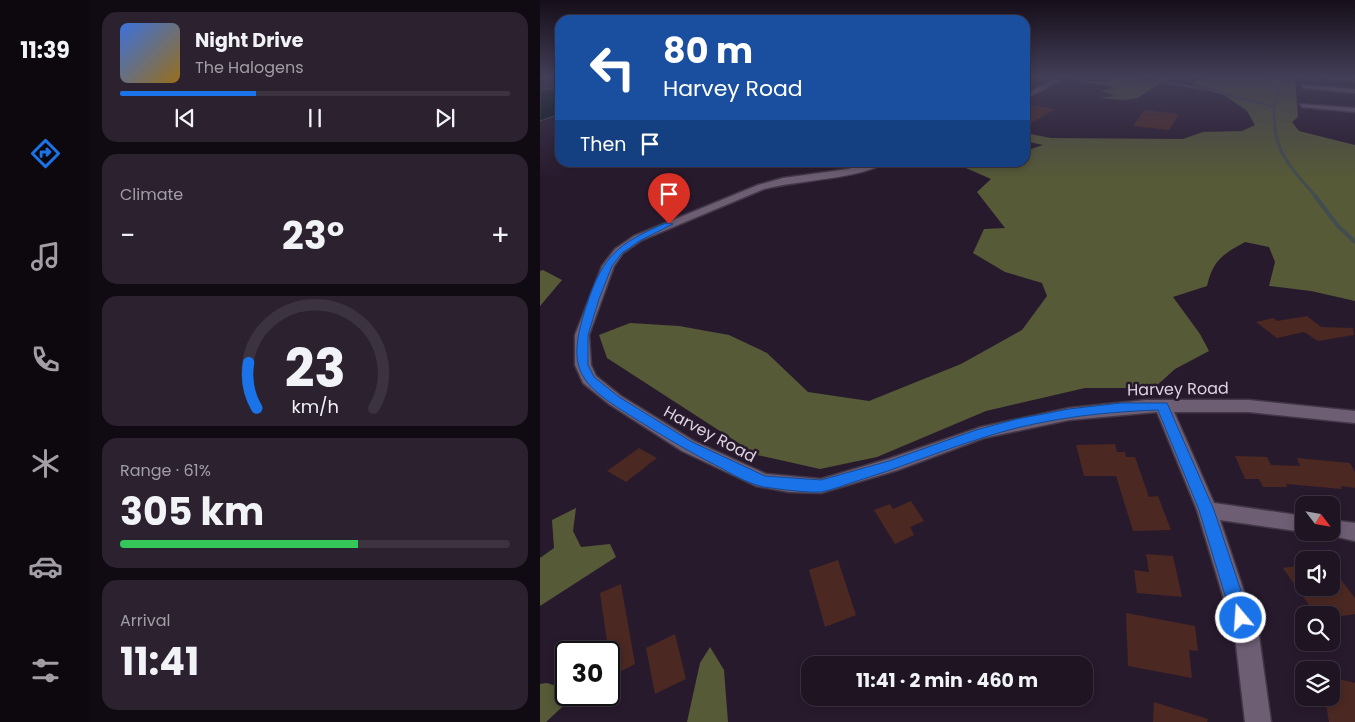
<!DOCTYPE html>
<meta charset="utf-8">
<style>
:root{--surface:#1e1422;--page:#2b212f;--text:#f1f3f6;--muted:#a19ea5;--line:#3c3340;--accent:#1a73e8}
body{margin:0;font-family:Poppins,sans-serif;background:var(--page);color:var(--text);height:100vh;display:flex;flex-direction:column;font-size:19px;white-space:nowrap}
*{box-sizing:border-box;margin:0}
p{font-size:16px;color:var(--muted)}
.icon{flex:none;width:28px;height:28px;fill:none;stroke:currentColor;stroke-width:2;stroke-linecap:round;stroke-linejoin:round}
.map{position:relative;flex:1;overflow:hidden}
.panel{display:flex;flex-direction:column;gap:12px;padding:12px;background:#100b13;width:450px}
.panel>*{flex:none}
.guide{position:absolute;left:15px;top:15px;width:475px;height:152px;border-radius:15px;box-shadow:0 2px 8px #0003,0 0 0 1px var(--line);background:#1a4fa0;color:#fff;overflow:hidden}
.needle{width:32px;rotate:121deg}
.tools{position:absolute;left:755px;top:496px;display:grid;gap:10px}
.tools a{display:grid;place-items:center;width:45px;height:45px;border-radius:10px;background:var(--surface);box-shadow:0 2px 8px #0003,0 0 0 1px var(--line);font-size:25px}
.speed{position:absolute;left:15px;top:641px;display:flex;gap:10px;font-size:25px;font-weight:700;text-align:center}
.speed>*{display:grid;place-content:center;width:65px;height:65px;border-radius:50%;background:var(--surface);box-shadow:0 2px 8px #0003,0 0 0 1px var(--line);line-height:1}
.speed .limit{border:2px solid #111;border-radius:8px;background:#fff;color:#111}
.pin{position:absolute;display:grid;place-items:center;width:42px;height:42px;color:#fff;margin:-51px -21px;border-radius:50% 50% 50% 0;rotate:-45deg;box-shadow:0 0 5px #0007}
.pin .icon{rotate:45deg}
.me{position:absolute;width:55px;margin:-28px;rotate:342deg;stroke-linejoin:round;filter:drop-shadow(0 0 4px #0008)}
.turn{display:flex;align-items:center;gap:18px;height:105px;padding:0 25px;font-size:22px}
.turn .icon{width:65px;height:65px;stroke-width:2.5}
.turn b{display:block;font-size:35px;line-height:42px}
.then{display:flex;align-items:center;height:48px;padding:0 25px;background:#0003;gap:10px;font-size:19px}
.big{font-size:38px;font-weight:700;line-height:1.1}
.panel .tile{flex:1;display:flex;flex-direction:column;justify-content:center;gap:8px;min-width:0;padding:0 18px;border-radius:15px;background:var(--page)}
.panel .dial{align-items:center;gap:0}
.dial svg{height:130px;overflow:visible;fill:none;stroke:var(--line);stroke-width:7;stroke-linecap:round;text-anchor:middle}
.dial text{fill:var(--text);stroke:none}
.song{display:flex;align-items:center;gap:15px}
.cover{width:60px;height:60px;border-radius:8px;background:linear-gradient(135deg,hsl(220 70% 55%),hsl(40 70% 35%))}
.played{height:5px;border-radius:2px;background:linear-gradient(90deg,var(--accent) 35%,var(--line) 35%)}
.keys{display:flex;justify-content:space-around;direction:ltr}
.heat{display:flex;justify-content:space-between;align-items:center;font-size:28px;direction:ltr}
.charge{height:8px;border-radius:4px;background:linear-gradient(90deg,#34c759 61%,var(--line) 0)}
.trip{position:absolute;left:261px;top:656px;width:292px;height:50px;border-radius:15px;background:var(--surface);box-shadow:0 2px 8px #0003,0 0 0 1px var(--line);font-weight:700;line-height:50px;text-align:center}
main{display:flex;flex:1;min-height:0}
.dock{display:flex;flex-direction:column;width:90px;justify-content:space-around;align-items:center;background:#0c080e;color:var(--muted)}
.dock .icon{width:35px;height:35px}
.dock .on{color:var(--accent)}
.dock b{font-size:22px;color:var(--text)}
.map>svg:first-child{display:block}
.forest{fill:#565a37}
.water{fill:#001313;stroke:#434d51}
.lines{fill:none;stroke-linecap:round;stroke-linejoin:round}
.stream-far2{stroke:#434d51;stroke-width:2.5}
.stream-far1{stroke:#434d51;stroke-width:3}
.stream{stroke:#434d51;stroke-width:4}
.building{fill:#4b2822}
.street-casing{stroke:#413746;stroke-width:3}
.secondary-casing{stroke:#413746;stroke-width:3}
.street{fill:#6e5e74;fill-rule:evenodd}
.secondary{fill:#6e5e74;fill-rule:evenodd}
.route{fill:#1a73e8;stroke:#114b97}
.labels{text-anchor:middle;dominant-baseline:central;stroke-width:5;stroke-linejoin:round;paint-order:stroke}
.street-label{font-size:16px;fill:#ded4e1;stroke:#281a2d}
</style>
<main>
<nav class="dock">
<b>11:39</b>
<svg class="icon on" aria-label="directions" viewBox="0 0 24 24"><path d="M12 3l9 9-9 9-9-9zM9 14v-3h6M13 9l2 2-2 2"/></svg>
<svg class="icon" aria-label="music" viewBox="0 0 24 24"><path d="M9 18V5l10-2v13"/><circle cx="6" cy="18" r="3"/><circle cx="16" cy="16" r="3"/></svg>
<svg class="icon" aria-label="phone" viewBox="0 0 24 24"><path d="M5 4h4l2 5-3 2q2 4 5 5l2-3 5 2v4C11 20 4 13 5 4z"/></svg>
<svg class="icon" aria-label="climate" viewBox="0 0 24 24"><path d="M12 3v18M4 7l16 10M4 17L20 7"/></svg>
<svg class="icon" aria-label="car" viewBox="0 0 24 24"><path d="M5 17H2v-5l4-1 3-4h7l3 4 3 1v5h-3M9 17h6M6 11h13"/><circle cx="7" cy="17" r="2"/><circle cx="17" cy="17" r="2"/></svg>
<svg class="icon" aria-label="filters" viewBox="0 0 24 24"><path d="M4 7h16M4 17h16"/><circle cx="9" cy="7" r="2"/><circle cx="15" cy="17" r="2"/></svg>
</nav>
<section class="panel">
<div class="tile">
<div class="song"><i class="cover"></i><div><b>Night Drive</b><p>The Halogens</p></div></div>
<div class="played"></div>
<div class="keys"><svg class="icon" aria-label="previous" viewBox="0 0 24 24"><path d="M18 5L8 12l10 7zM5 5v14"/></svg><svg class="icon" aria-label="pause" viewBox="0 0 24 24"><path d="M8 5v14M16 5v14"/></svg><svg class="icon" aria-label="next" viewBox="0 0 24 24"><path d="M6 5l10 7-10 7zM19 5v14"/></svg></div>
</div>
<div class="tile"><p>Climate</p>
<div class="heat"><a>−</a><b class="big">23°</b><a>+</a></div>
</div>
<div class="tile dial"><svg viewBox="0 0 100 80">
<path d="M14 69A42 42 0 1 1 86 69"/>
<path d="M14 69A42 42 0 0 1 9 41" stroke="#1a73e8"/>
<text x="50" y="56" font-size="32" font-weight="700">23</text>
<text x="50" y="72" font-size="11">km/h</text>
</svg></div>
<div class="tile"><p>Range · 61%</p><b class="big">305 km</b><div class="charge"></div></div>
<div class="tile"><p>Arrival</p><b class="big">11:41</b></div>
</section>
<div class="map">
<svg width="815" height="722" viewBox="0 0 815 722">
<rect width="100%" height="100%" fill="#281a2d"/>
<!-- forest -->
<path class="forest" d="M566 77H641L620 83 598 98 583 100 558 98 575 96 561 91 575 87 537 81 568 82Z
M664 77 755 79 758 117 752 122 759 131 815 145V301L771 291 729 286 735 262 729 247 705 242C683 254 673 260 667 286L633 297 660 334 669 351 635 369 614 388H545L446 411 337 457 280 469 217 455 67 358 59 335 90 323 139 326 189 335 227 353 268 392 329 401 421 364 482 330 507 296 502 283 465 272 433 253 444 229 465 228 437 192 451 179 419 165 378 163 485 162V151L503 145 485 141V133L511 138 643 139 663 132 702 131 715 125 707 111 677 90 651 84Z
M3 270 22 280 0 306V271Z
M36 508 33 531 41 547 70 544 76 557 0 606V558L14 548 12 520Z
M170 647 184 670 188 722H147L160 663Z
M7 683 26 689V695H35L6 722H0V684Z"/>
<!-- water -->
<path class="water" d="M20 87V114L0 121V90Z"/>
<g class="lines">
<!-- stream-far2 -->
<path class="stream-far2" d="M593 77 670 90 734 107
M735 130 734 110 739 84 751 77"/>
<!-- stream-far1 -->
<path class="stream-far1" d="M735 128C738 158 758 175 776 197"/>
<!-- stream -->
<path class="stream" d="M775 196 798 226 815 242"/>
</g>
<!-- building -->
<path class="building" d="M485 104 515 109 485 127Z
M604 110 639 114 629 130 593 126Z
M767 316 781 327 813 328 814 335 778 341 764 332 737 338 716 322 733 318 737 321Z
M575 444 577 452H585L586 457H595L609 497 618 496 631 530 593 531 576 476H544L536 445Z
M99 448 117 458 86 482 67 471Z
M695 456 727 457 731 465 760 466 757 458 810 463 815 472V488L801 486 802 489 746 484 747 487H723L719 479H705Z
M371 501 384 521 370 527 374 535 355 544 334 510 350 504 353 509Z
M606 554 633 556 642 597 597 593 594 570 609 572Z
M298 560 316 615 285 627 269 570Z
M764 565V588H791V567L815 598V614L791 618V615H776L743 568Z
M81 584 95 664 72 676 60 593Z
M586 613 655 626 658 651 649 650 652 678 588 666Z
M135 634 146 679 115 694 106 648Z
M791 677 815 683V722H789L785 698H791Z
M614 702 668 719 667 722H613Z"/>
<g class="lines">
<defs>
<path id="street" d="M520 77H527L485 99V94Z
M761 85 815 89V93L763 88Z
M760 104 815 108V112L762 107Z
M332 162H347C320 179 258 180 224 189L102 240 83 253 74 266 49 335 51 365 56 376 81 396 154 441 226 474 281 479 348 459 441 427 529 408 606 400H709L815 411V423L709 412H634L674 503 764 516V532L680 520 719 636 731 722H705L695 636 657 510 617 412 529 420 444 438 358 470 281 493 249 492 216 486 142 451 69 404 43 383 35 365V335L62 266 75 249 94 236 218 185 243 178 308 169Z
M791 520 815 523V541L784 534 791 532Z"/>
<path id="secondary" d="M760 77H815V81L763 79Z"/>
</defs>
<!-- street casing -->
<use href="#street" class="street-casing"/>
<!-- secondary casing -->
<use href="#secondary" class="secondary-casing"/>
<!-- street -->
<use href="#street" class="street"/>
<!-- secondary -->
<use href="#secondary" class="secondary"/>
</g>
<!-- sky -->
<linearGradient id="sky" x2="0" y2="1"><stop stop-color="#160e19"/><stop offset="0.43" stop-color="#423e57"/><stop offset="1" stop-color="#423e57" stop-opacity="0"/></linearGradient>
<rect width="815" height="178" fill="url(#sky)"/>
<!-- route -->
<path class="route" d="M126 223 133 224 101 240 82 253 72 266 59 299 48 335V365L54 377 79 397 152 442 225 476 281 480 349 461 436 430 477 419 529 409 581 403H627L674 510 710 618 707 624 701 627 695 624 692 618 659 510 618 410C560 412 501 419 445 437 402 450 360 468 317 481 306 484 293 490 281 492 267 493 239 489 224 487 210 484 195 476 183 469 151 453 121 435 91 416 38 383 26 369 46 307 63 255 77 244 126 223Z"/>
<g class="labels">
<!-- street labels -->
<g class="street-label">
<text transform="translate(638 389) rotate(-1)">Harvey Road</text>
<text transform="translate(170 434) rotate(28)">Harvey Road</text>
</g>
</g>
</svg>
<div class="tools">
<a><svg class="needle" viewBox="-14 -14 28 28"><path d="M0-13l5 13h-10z" fill="#e53935"/><path d="M0 13l5-13h-10z" fill="#a19ea5"/></svg></a>
<a><svg class="icon" aria-label="sound" viewBox="0 0 24 24"><path d="M4 9h4l5-4v14l-5-4H4zM17 9q2 3 0 6"/></svg></a>
<a><svg class="icon" aria-label="search" viewBox="0 0 24 24"><circle cx="10" cy="10" r="6"/><path d="M15 15l6 6"/></svg></a>
<a><svg class="icon" aria-label="layers" viewBox="0 0 24 24"><path d="M12 4l9 5-9 5-9-5zM3 14l9 5 9-5"/></svg></a>
</div>
<div class="speed"><div class="limit">30</div></div>
<div class="pin" style="left:129px;top:224px;background:#d93025"><svg class="icon" aria-label="arrive" viewBox="0 0 24 24"><path d="M6 21V4h12l-3 4 3 4H6"/></svg></div>
<svg class="me" style="left:701px;top:618px" viewBox="-20 -20 40 40"><circle r="17" fill="#1a73e8" stroke="#fff" stroke-width="3"/><path d="M0-11L8 9 0 5-8 9z" fill="#fff"/></svg>
<div class="trip">11:41 · 2 min · 460 m</div>
<div class="guide">
<div class="turn"><svg class="icon" aria-label="left" viewBox="0 0 24 24"><path d="M17 20v-9H6M10 6l-5 5 5 5"/></svg><div><b>80 m</b>Harvey Road</div></div>
<div class="then">Then<svg class="icon" aria-label="arrive" viewBox="0 0 24 24"><path d="M6 21V4h12l-3 4 3 4H6"/></svg></div>
</div>
</div>
</main>
